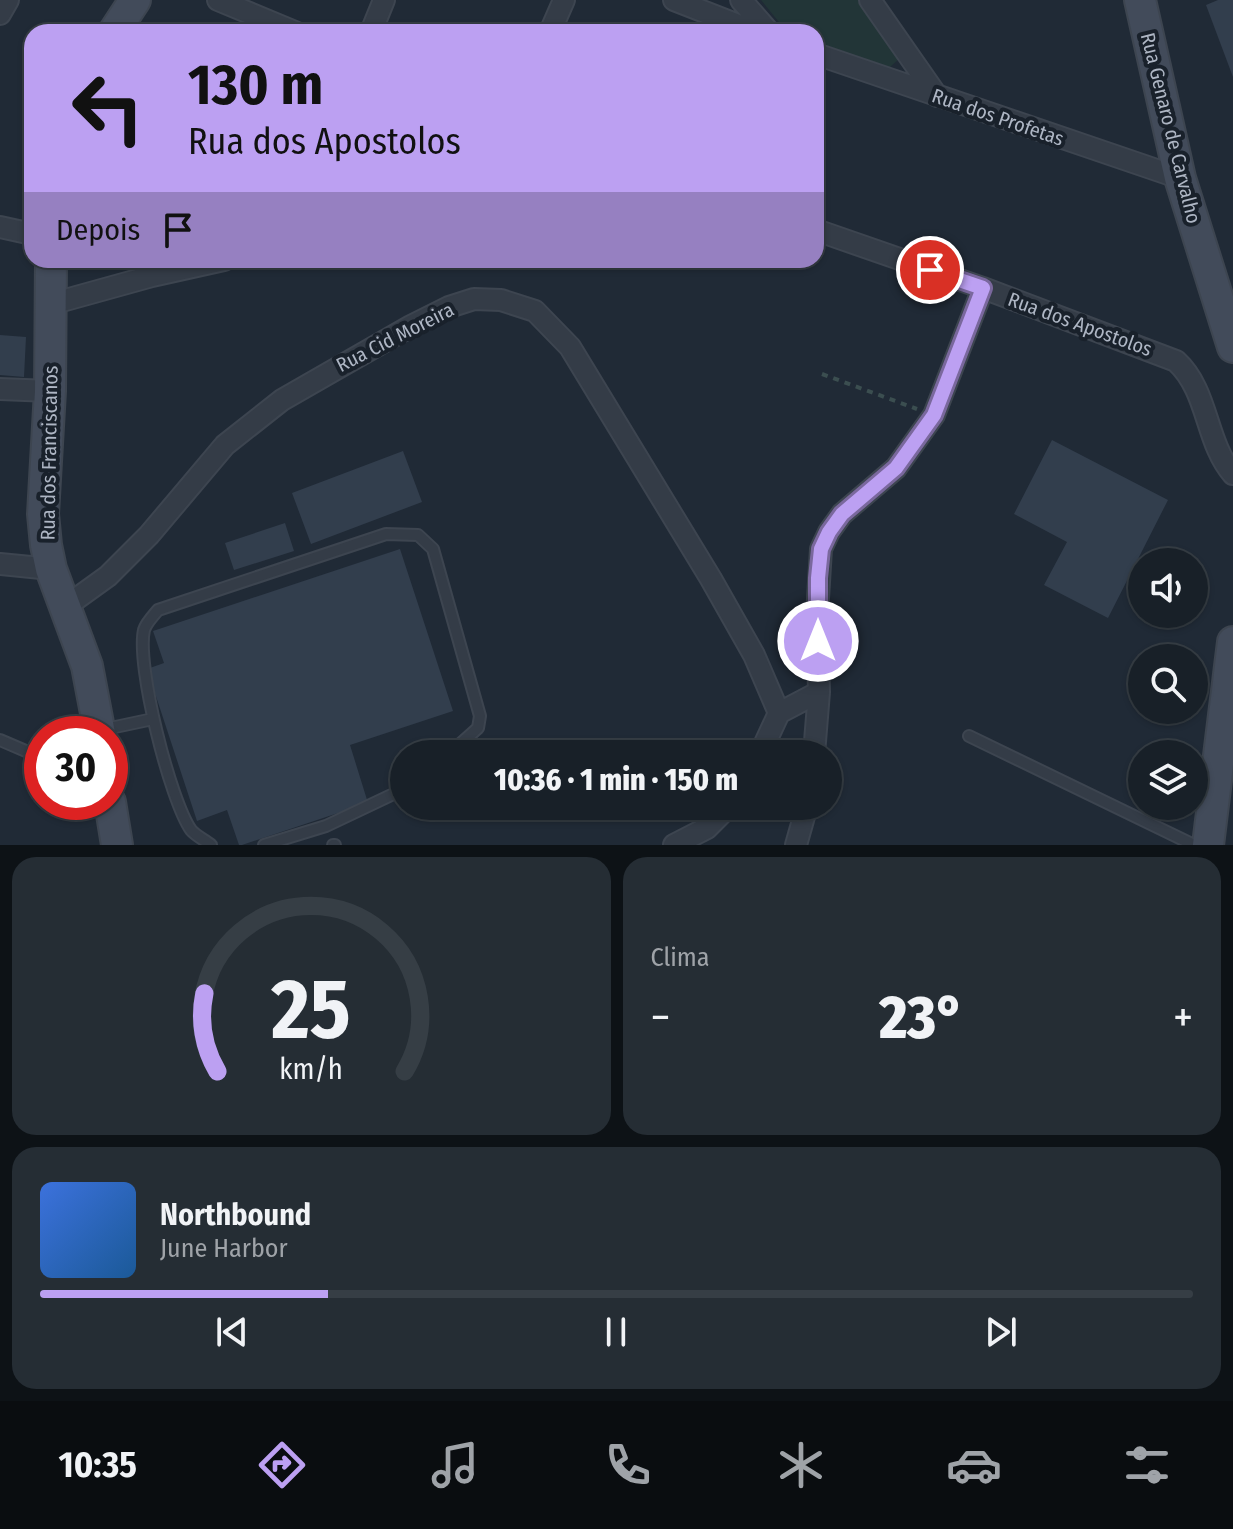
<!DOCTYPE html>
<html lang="pt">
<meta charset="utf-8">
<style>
:root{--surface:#182028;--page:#252d34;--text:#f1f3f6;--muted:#9fa3a8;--line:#363e45;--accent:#bca0f2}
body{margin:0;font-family:"Fira Sans Condensed",sans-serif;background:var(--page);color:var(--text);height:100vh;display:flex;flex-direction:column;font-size:30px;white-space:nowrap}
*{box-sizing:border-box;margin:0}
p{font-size:26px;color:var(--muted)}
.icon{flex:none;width:44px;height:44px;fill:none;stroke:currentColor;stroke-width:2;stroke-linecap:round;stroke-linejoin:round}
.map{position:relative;height:845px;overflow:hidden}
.panel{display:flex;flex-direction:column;gap:12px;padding:12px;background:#0d1216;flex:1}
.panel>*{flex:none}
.top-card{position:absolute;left:24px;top:24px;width:800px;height:244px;border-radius:24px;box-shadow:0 2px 6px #0004,0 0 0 2px var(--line);background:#bca0f2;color:#111;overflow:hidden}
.buttons{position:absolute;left:1128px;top:548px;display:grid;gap:16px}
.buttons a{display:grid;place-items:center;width:80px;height:80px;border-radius:50%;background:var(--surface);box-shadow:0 2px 6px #0004,0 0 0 2px var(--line);font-size:40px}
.speed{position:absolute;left:24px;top:716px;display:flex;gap:16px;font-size:40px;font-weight:700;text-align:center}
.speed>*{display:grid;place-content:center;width:104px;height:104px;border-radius:50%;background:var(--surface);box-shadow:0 2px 6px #0004,0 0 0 2px var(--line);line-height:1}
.speed .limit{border:12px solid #d22;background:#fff;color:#111}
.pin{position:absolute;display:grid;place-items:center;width:68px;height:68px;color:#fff;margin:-34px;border:4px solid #fff;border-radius:50%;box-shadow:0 2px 8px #0007}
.me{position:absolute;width:88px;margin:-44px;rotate:0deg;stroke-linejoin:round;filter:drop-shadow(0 0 6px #0008)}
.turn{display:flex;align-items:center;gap:28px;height:168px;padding:0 32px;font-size:36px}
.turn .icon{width:104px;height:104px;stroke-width:2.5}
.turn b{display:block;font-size:56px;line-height:68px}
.then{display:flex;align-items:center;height:76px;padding:0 32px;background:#0003;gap:16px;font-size:30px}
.big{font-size:60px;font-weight:800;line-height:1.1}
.panel .widget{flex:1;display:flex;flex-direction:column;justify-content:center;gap:12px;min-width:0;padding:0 28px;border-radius:24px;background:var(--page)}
.panel .dial{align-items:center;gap:0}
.dial svg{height:208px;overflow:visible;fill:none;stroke:var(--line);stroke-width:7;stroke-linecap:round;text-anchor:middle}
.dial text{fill:var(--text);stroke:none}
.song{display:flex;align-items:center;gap:24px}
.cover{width:96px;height:96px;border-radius:12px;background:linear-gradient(135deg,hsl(220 70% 55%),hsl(210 70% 35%))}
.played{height:8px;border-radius:4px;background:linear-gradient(90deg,var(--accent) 25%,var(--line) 25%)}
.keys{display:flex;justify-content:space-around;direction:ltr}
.heat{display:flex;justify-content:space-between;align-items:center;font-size:44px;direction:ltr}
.panel .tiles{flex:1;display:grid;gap:12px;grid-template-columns:1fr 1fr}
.widget:last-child{grid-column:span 2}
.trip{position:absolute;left:390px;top:740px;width:452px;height:80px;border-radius:40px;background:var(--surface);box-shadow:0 2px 6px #0004,0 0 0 2px var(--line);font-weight:800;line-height:80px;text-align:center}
.dock{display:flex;height:128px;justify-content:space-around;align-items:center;background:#0a0d10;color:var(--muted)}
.dock .icon{width:56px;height:56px}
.dock .on{color:var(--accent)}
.dock b{font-size:36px;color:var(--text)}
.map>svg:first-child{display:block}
.green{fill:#223537}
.building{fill:#323e4d}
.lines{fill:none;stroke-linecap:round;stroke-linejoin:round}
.lane-casing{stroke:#3d4550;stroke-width:14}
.street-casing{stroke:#3d4550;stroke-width:24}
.secondary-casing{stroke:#3d4550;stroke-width:34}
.path{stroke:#3b4e50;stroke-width:4;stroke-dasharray:6 6;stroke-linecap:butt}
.lane{stroke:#343c47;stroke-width:10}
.street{stroke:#343c47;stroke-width:20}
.secondary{stroke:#424b5a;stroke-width:30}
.route-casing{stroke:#7a689d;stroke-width:20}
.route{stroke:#bca0f2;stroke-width:14}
.labels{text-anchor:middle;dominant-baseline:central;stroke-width:8;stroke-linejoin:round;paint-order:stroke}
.street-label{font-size:20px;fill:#aeb6c4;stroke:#19212b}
</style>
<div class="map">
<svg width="1233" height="845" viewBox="0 0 1233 845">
<rect width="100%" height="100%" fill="#202a36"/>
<!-- green -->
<path class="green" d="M761 0H859L900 58 889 68 816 43V32H787Z"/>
<!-- building -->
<path class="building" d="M1218 0H1233V77L1206 5Z
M0 335 26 337 24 377 0 375Z
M1052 440 1168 500 1108 618 1044 585 1067 542 1014 514Z
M403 451 422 502 311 544 292 493Z
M285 523 294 551 234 570 225 543Z
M400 549 453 711 350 745 368 803 242 845H239L227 810 197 821 147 669 164 663 153 631Z"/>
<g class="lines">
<defs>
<path id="lane" d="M101 730 153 719
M969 736 1194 845
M0 740 42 758
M211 845C205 840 196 836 191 830 170 800 136 665 144 630 146 623 153 616 158 610L386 534 418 535 433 549 480 716 478 728 449 754
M264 845 326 826 404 789
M333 845H335"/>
<path id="street" d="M218 0 295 32
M674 0 756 32
M741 0 769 32
M870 0 937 96
M0 14 8 0
M371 32 384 0
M550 32 564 0
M816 54 1180 178
M0 227 32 234
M816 230 983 288 1176 361C1209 391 1205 442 1233 474
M51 304 152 276 224 260
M0 389 50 391
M0 564 51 569
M65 607 108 576 149 535 225 445 282 400 411 326 449 307 474 299 501 300 535 311 570 347 711 579 754 655 779 713
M760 754 779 713 819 692
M814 754 819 692 817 615 821 549 829 532 842 514 896 468 934 415 983 288
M674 845 707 828 729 806
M796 845 807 806"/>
<path id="secondary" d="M1140 0 1180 178 1233 347
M114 32 135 0
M51 260 50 391 43 514 46 545 51 569 87 666 100 734
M110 802 117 845
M1208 845 1233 642"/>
</defs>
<!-- lane casing -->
<use href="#lane" class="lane-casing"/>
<!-- street casing -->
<use href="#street" class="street-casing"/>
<!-- secondary casing -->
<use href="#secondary" class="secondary-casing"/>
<!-- path -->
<path class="path" d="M822 374 917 409"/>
<!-- lane -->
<use href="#lane" class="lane"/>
<!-- street -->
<use href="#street" class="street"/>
<!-- secondary -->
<use href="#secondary" class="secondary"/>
</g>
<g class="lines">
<defs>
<path id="route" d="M818 641V578L821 549 829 532 842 514 896 468 934 415 983 288 930 270"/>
</defs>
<!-- route casing -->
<use href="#route" class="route-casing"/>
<!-- route -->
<use href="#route" class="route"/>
</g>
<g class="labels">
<!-- street labels -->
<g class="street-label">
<text transform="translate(998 117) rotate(19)">Rua dos Profetas</text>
<text transform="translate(1171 128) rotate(76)">Rua Genaro de Carvalho</text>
<text transform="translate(1080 324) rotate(20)">Rua dos Apostolos</text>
<text transform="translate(395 337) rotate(-27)">Rua Cid Moreira</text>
<text transform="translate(49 453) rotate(-89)">Rua dos Franciscanos</text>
</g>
</g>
</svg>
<div class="buttons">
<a><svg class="icon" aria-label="sound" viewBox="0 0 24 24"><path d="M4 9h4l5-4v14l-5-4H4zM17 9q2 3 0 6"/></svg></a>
<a><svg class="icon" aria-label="search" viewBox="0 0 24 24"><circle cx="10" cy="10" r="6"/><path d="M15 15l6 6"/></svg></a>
<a><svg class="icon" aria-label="layers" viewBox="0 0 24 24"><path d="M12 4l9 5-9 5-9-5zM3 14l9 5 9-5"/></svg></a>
</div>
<div class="speed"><div class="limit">30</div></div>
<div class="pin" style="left:930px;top:270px;background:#d93025"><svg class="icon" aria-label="arrive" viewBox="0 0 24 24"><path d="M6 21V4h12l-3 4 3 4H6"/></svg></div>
<svg class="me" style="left:818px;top:641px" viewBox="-20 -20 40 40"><circle r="17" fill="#bca0f2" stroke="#fff" stroke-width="3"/><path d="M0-11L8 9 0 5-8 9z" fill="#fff"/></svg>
<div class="trip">10:36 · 1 min · 150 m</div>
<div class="top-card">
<div class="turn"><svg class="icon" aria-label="left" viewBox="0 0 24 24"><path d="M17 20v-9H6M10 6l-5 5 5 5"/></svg><div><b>130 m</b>Rua dos Apostolos</div></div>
<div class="then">Depois<svg class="icon" aria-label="arrive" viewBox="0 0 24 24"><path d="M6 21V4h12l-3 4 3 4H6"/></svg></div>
</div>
</div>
<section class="panel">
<div class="tiles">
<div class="widget dial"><svg viewBox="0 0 100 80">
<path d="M14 69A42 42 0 1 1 86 69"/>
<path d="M14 69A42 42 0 0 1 9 39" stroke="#bca0f2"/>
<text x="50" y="56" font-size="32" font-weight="700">25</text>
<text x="50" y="72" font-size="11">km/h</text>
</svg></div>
<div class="widget"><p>Clima</p>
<div class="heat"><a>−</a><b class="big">23°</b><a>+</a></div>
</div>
<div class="widget">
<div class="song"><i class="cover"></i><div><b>Northbound</b><p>June Harbor</p></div></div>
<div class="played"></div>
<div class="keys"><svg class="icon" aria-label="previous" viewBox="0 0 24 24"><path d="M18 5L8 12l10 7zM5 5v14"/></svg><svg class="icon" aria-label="pause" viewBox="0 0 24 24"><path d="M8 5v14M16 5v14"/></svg><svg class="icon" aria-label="next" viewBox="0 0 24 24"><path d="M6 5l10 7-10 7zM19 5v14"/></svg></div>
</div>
</div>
</section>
<nav class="dock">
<b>10:35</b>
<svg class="icon on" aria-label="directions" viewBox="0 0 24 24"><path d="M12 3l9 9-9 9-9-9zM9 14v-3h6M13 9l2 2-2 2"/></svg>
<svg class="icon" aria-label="music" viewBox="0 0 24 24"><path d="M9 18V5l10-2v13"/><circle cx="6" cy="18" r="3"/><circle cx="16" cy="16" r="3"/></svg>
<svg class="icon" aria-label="phone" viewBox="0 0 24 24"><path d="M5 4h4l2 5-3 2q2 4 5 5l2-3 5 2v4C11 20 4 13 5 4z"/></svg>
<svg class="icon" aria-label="climate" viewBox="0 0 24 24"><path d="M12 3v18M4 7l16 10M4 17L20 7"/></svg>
<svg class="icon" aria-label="car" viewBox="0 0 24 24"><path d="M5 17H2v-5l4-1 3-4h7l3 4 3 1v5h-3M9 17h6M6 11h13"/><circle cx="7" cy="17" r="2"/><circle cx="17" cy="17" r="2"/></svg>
<svg class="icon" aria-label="filters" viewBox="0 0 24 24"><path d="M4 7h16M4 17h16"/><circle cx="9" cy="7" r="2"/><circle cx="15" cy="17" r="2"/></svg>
</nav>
